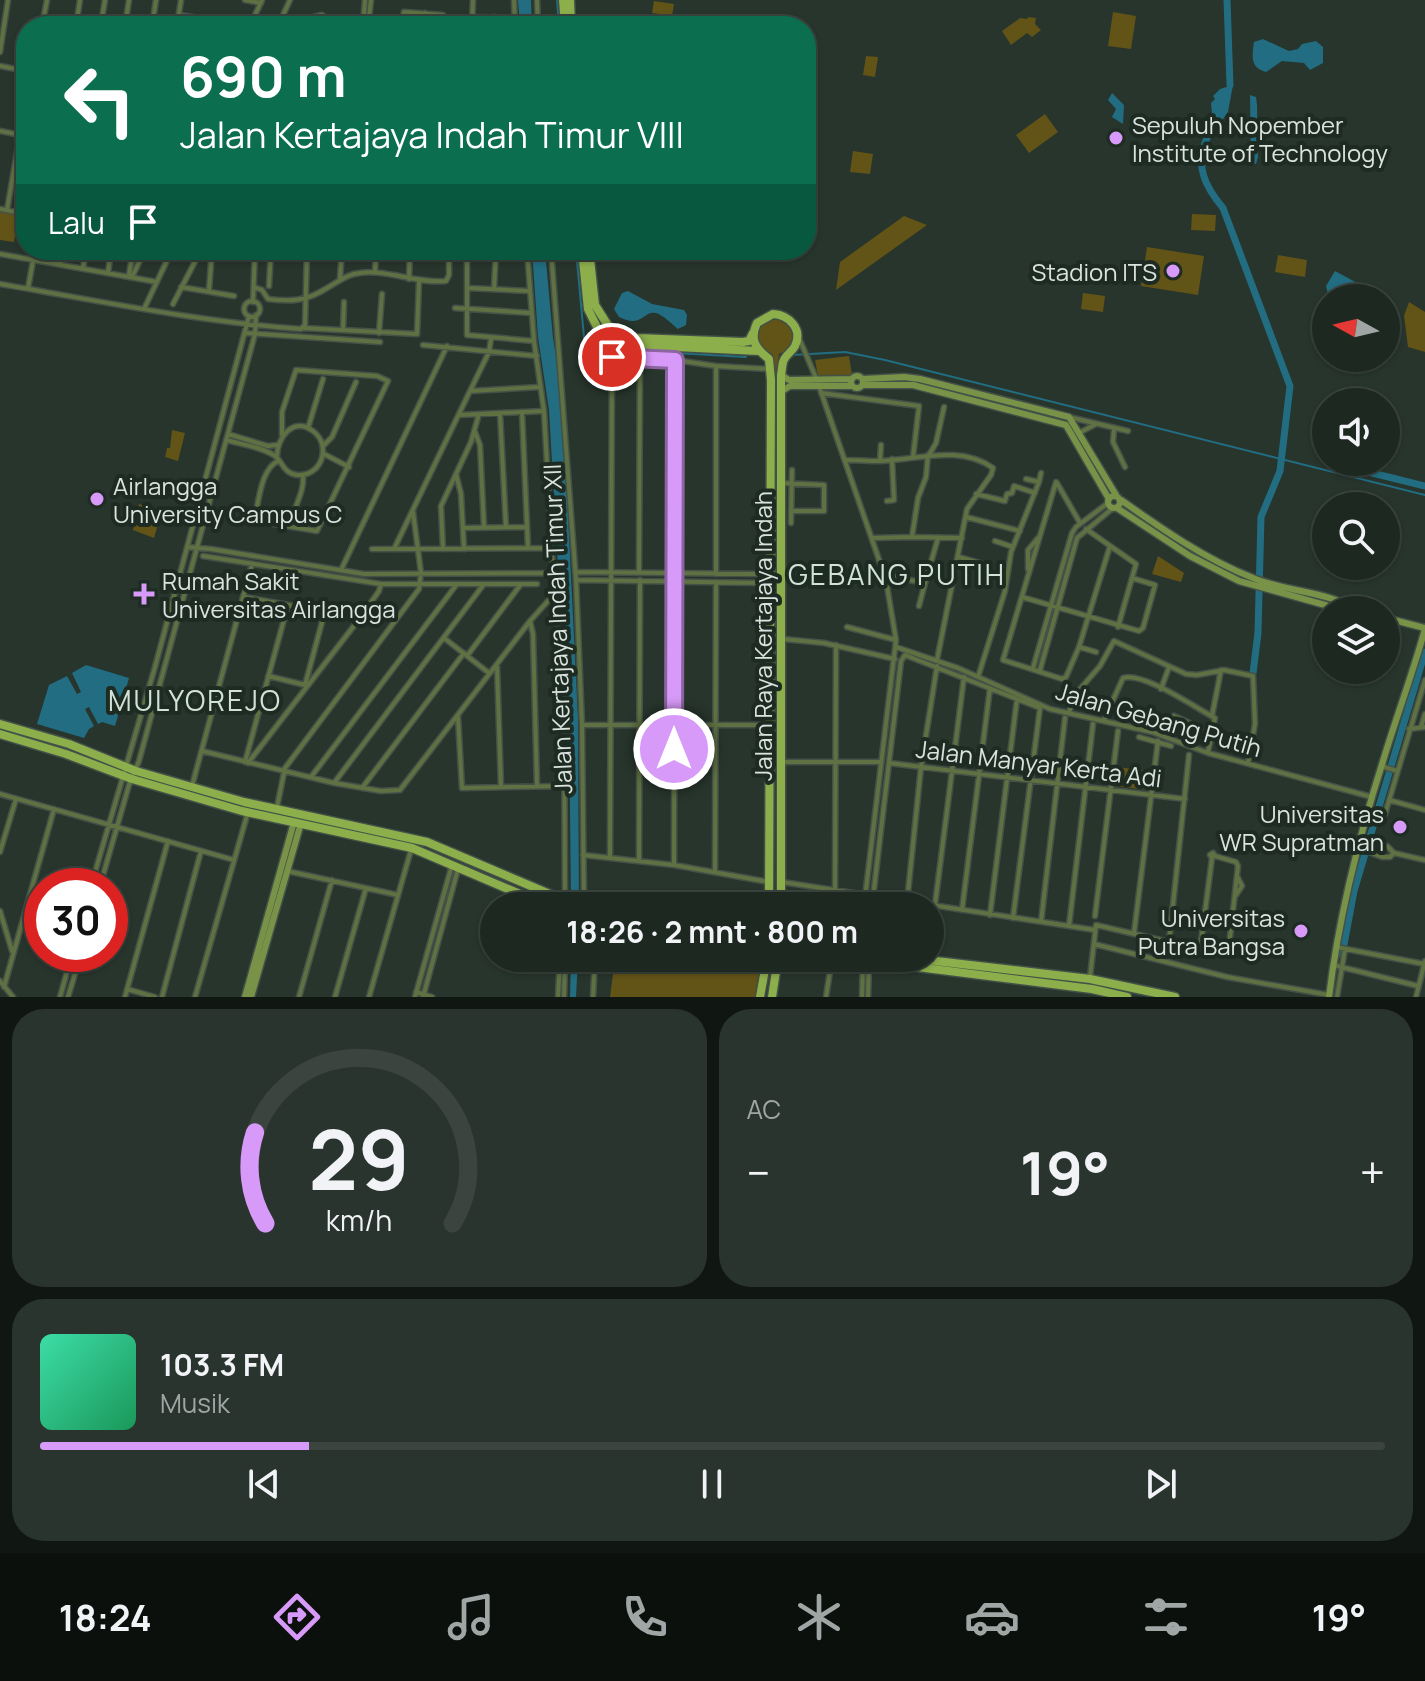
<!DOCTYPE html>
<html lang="id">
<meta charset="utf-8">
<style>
:root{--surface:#1d2821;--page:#2a342e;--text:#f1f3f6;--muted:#a0a6a5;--line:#3b443f;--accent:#d89af8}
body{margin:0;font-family:Manrope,sans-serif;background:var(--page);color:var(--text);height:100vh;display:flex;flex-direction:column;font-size:30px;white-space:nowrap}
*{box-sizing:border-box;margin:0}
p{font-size:26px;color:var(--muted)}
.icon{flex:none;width:44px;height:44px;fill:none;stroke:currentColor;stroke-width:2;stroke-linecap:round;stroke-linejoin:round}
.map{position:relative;height:997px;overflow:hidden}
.details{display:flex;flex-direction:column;gap:12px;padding:12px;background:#101612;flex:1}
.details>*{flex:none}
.banner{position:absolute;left:16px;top:16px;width:800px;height:244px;border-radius:32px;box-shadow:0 2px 6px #0004,0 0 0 2px var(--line);background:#0b6e4f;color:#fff;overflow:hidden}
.needle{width:52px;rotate:278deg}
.controls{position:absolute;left:1312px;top:284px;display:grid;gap:16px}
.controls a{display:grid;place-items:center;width:88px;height:88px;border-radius:50%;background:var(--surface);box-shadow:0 2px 6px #0004,0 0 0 2px var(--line);font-size:40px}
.speed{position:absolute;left:24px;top:868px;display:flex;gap:16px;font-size:40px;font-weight:700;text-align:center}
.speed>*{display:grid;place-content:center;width:104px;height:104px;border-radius:50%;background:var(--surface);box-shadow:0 2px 6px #0004,0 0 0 2px var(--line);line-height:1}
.speed .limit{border:12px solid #d22;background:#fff;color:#111}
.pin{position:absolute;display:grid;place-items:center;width:68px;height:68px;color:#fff;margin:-34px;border:4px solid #fff;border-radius:50%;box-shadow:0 2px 8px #0007}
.me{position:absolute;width:88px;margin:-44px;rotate:0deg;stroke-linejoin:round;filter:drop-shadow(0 0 6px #0008)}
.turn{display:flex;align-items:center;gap:28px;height:168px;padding:0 32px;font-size:36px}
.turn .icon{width:104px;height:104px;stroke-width:2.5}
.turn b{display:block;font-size:56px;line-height:68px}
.then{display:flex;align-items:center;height:76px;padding:0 32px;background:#0003;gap:16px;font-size:30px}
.big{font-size:60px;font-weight:700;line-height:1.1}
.details .widget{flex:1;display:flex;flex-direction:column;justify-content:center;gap:12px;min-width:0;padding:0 28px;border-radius:32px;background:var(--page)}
.details .dial{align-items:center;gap:0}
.dial svg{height:208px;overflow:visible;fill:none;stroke:var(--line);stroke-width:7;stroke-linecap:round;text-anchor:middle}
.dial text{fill:var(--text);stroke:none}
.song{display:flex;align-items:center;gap:24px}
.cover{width:96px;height:96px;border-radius:12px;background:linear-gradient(135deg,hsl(160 70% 55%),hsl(150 70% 35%))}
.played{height:8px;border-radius:4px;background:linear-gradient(90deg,var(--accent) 20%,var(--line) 20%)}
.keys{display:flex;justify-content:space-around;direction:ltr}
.heat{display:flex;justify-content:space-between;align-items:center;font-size:44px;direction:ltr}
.details .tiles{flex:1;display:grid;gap:12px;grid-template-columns:1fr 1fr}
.widget:last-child{grid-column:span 2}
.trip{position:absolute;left:480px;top:892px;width:464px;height:80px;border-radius:40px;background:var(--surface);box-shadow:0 2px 6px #0004,0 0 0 2px var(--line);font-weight:700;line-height:80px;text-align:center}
.menu{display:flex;height:128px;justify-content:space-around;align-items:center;background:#0c100d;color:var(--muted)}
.menu .icon{width:56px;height:56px}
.menu .active{color:var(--accent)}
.menu b{font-size:36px;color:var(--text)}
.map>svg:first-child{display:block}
.green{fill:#625317}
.water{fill:#226d81}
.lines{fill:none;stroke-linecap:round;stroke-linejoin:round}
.stream{stroke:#226d81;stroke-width:2}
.river{stroke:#226d81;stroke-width:7}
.street-casing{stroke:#445148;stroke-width:7}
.secondary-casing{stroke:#445148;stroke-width:9}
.primary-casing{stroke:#445148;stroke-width:11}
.street{stroke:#5f7042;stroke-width:4}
.secondary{stroke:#789348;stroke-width:6}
.primary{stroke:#8cae4b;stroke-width:8}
.route-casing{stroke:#8c64a1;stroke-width:20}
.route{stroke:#d89af8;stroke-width:14}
.poi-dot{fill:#d89af8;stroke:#1d2b22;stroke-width:3}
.labels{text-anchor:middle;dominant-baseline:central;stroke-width:8;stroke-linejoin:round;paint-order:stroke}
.poi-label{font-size:24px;fill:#dbe3de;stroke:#1d2b22;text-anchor:start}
.street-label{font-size:24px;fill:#dbe3de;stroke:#1d2b22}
.quarter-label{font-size:28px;letter-spacing:2px;fill:#d1e2d6;stroke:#1d2b22}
</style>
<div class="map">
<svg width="1425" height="997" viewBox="0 0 1425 997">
<rect width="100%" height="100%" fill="#27352c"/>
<!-- green -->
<path class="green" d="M654 1 674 4 672 16 652 13Z
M1113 12 1136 16 1131 49 1108 46Z
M1028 17 1036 18 1035 24 1041 30 1032 37 1027 33 1011 45 1002 31 1020 18 1027 19Z
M866 56 878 57 875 77 863 75Z
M1045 114 1058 132 1029 153 1016 135Z
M853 151 873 154 870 174 850 172Z
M0 211 19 214 14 242 0 240Z
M1192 214 1216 215 1215 231 1191 230Z
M904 216 927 225 836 290 840 262Z
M1147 247 1204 256 1198 295 1141 286Z
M1278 255 1307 260 1305 277 1275 272Z
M1083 293 1105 296 1103 312 1081 309Z
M1409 302 1425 312V352L1408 347 1404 316Z
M778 319 791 328C795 340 791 349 779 354L776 380 774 378 773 355 758 345 757 333 764 322Z
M849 356 852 375 818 376 815 360Z
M172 430 185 433 178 461 165 457 167 448H170Z
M139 504 162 511 154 538 133 530Z
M1158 556 1184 573 1181 582 1152 574Z
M1117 767 1150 771 1148 790 1115 786Z
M615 958H761L755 997H610Z"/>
<!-- water -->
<path class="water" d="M518 0H531L532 26H520Z
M1263 39 1289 51 1298 49 1302 44 1316 41 1323 47V63L1310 70 1304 63 1282 61 1266 72C1250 68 1252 56 1254 42Z
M1233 85 1228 112 1209 139 1206 137 1212 114 1211 103 1215 99 1213 96 1220 89Z
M1112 93 1124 105 1123 124 1112 117 1116 109 1108 100Z
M1250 95 1256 97 1257 105 1258 157 1256 164 1251 163Z
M532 250H545L553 338 562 393 578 718 579 906H571L569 716 565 618 559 586 549 410 538 337Z
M1335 271 1372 291 1370 298H1345L1328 294 1326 286Z
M628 291 652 304 684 310 687 315 686 325 678 329C672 324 663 315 656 313 643 310 642 329 619 317L614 309 622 293Z
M86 665 129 678 115 726 102 722 98 724 89 707 85 709 94 726 89 729 84 738 37 724 49 685 67 676 77 694 81 692 72 673Z
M571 958H578L576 997H570Z"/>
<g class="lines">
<!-- stream -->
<path class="stream" d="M557 0 559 26
M576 250 585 348 746 357
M792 355 845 352 885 360 1425 495"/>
<!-- river -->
<path class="river" d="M1227 0 1230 85
M1207 138C1195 166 1204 185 1223 208L1290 386 1280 471 1261 517 1258 633 1253 673
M1336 464 1425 486
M1342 955 1354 891 1425 652"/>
<defs>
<path id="street" d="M245 0 261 3
M514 0 515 26
M537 0 538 26
M179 15 249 26
M472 17 515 18
M77 20 109 26
M101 24 105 0
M42 26 47 0
M76 26 80 0
M125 26 129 0
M152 26 156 0
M177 26 181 0
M250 26 262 0
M278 26 290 0
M310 26 314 17 322 15 329 20 328 26
M363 26 365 0
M368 26 371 0
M402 26 404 12 443 15 446 26
M424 26 425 13
M472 26 473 0
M493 26 494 17
M0 52 8 0
M0 66 26 71
M0 131 26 136
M0 209 26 214
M7 210 26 100
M467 250V335L534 341
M527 250 534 341 544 411 553 573 564 691 565 900
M551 250 576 580 582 725 584 906
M0 254 157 282
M60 263 62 250
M83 268 86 250
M375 272 376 250
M108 273 111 250
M129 275 133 250
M132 277 145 250
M340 278 342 250
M409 279 410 250
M0 284C100 301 200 322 301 329L305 325 307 250
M269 286 271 250
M181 287 234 296
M254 287 262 290 268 299C291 302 307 301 327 288 336 283 343 277 354 274 384 267 414 284 446 281L449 275V250
M28 288 35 250
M467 288 529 291
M494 289 496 250
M209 290 212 250
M244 309a8 8 0 1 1 16 0a8 8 0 1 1-16 0Z
M253 302 255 250
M173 304 201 250
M455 308 531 313
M144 309 172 250
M303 328 417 334 419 282
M343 330 344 302
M246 333 380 342
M379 333 382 294
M799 338 816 378
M423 345 537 356
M588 355 675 360 716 366V574
M716 366 770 369
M819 386 886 580 896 640 864 906
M470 391 540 387
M821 393 919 406 913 457
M522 412 528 548
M500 413 506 527
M459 415 544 411
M1069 417 1128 431
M308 428 323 379
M1114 429 1113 442 1125 467
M475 432 480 445 484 527
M1079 433 1096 424
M228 434 268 446 277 445
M226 440C240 444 263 447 275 456 283 462 283 473 297 475 322 477 332 445 313 431 293 416 277 438 277 456
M323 446 332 437 356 382
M324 454 349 467
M929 455 936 443 944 407
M846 460C857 460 868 461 879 461 917 460 959 444 993 468L991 475 967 509 937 660
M278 461C261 469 259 500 255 517L256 521 317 531 388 381 377 376 296 370 282 412V435
M880 461 881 445
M456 474 461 494 464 549
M1039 482 1041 473
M1056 482 1003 660 1062 679 1066 677 1079 647 1110 546
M782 483 824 485V511H791
M1057 483 1080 523
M976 494 1005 501 1007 494 1012 493 1014 486 1035 493
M887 501 894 500 892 459
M966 517 1020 531
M791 523 792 470
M290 526C293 508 305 492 303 475
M463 528 527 527
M1086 529 1136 564 1118 627
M912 537 962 538
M872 538 912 537 918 498 926 477 928 455
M995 541 1013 547
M187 547 211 549 364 574 553 573
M372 549 552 548
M394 549 470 391 489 352 491 339
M443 549 441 506 471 442 479 414
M203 556 381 584H537
M959 557 987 565
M1028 569V550L1038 538
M341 570 447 346
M575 572 769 574
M639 572 640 359
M884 575 925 583 938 538
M577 580 768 583
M244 597 360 618
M1022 597 1139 631 1143 628 1155 585 1132 578
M919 606 925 583
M530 621 533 634 537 786
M847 627 896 640
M444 638 489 673
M783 639 824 643 895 659
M896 647 958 668 1050 709 1152 732 1208 753 1372 797
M1079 647 1096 652
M467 656 521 584
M497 666 501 787
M1033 668 1072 533 1076 527 1108 503
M1040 670 1077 538 1113 508
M268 676 305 685
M978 677 1005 591 1011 552 1039 482 1026 479
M305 685 325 611
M1161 689 1169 667
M1069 713 1074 696 1100 666 1114 641 1186 674 1197 675 1224 670 1253 676 1255 724 1248 763
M1174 716 1213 734
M1212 716 1221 670
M458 717 462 788 565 786
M1104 720 1123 678C1144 672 1194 707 1215 718L1208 752
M582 725H770
M1421 727 1425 714
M1409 729 1425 727
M1139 737 1171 746
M202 751 334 783 381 791 400 790 530 621 556 592
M245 762 288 605
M782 762H881
M248 763 360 618 379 591 381 584
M889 763 1185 799
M1381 766 1397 771
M311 777 457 584
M334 783 484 584
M192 786 252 564
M362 788 464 653
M0 794 234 860
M1389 800 1425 810
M277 807 285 768 419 589 421 573 413 512
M1369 810 1385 814 1425 680
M1360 844 1387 846 1394 853 1425 860
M1358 848 1382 857H1390L1394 853
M0 852 16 799
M583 855 674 865 769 882
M610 857 612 357
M639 860 640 580
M674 865 675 360
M287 871 398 895
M715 872 716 583
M782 882 1095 930
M91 886 155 667 249 316
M100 886 129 785 139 761 255 334 256 315
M835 891 836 645
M1236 895 1242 886 1237 876
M907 902 921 767 937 666
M872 906 901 661 905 655 1040 708 1013 918
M962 910 990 688
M0 911 12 951
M990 915 1017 699
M1095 916 1118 731
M1041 922 1065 718
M1069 926 1093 724
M1134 933 1158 741
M1169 942 1189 755
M930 944 964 677
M1094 944 1227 977 1329 995
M1175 944 1178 942 1200 950 1228 955 1238 866 1236 862 1215 856 1213 853 1210 855 1212 858 1200 950
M1336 947 1424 964
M1333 965 1418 986
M830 966 862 971
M1090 977 1096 925 1169 942 1184 948 1188 947
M0 981 13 997
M4 987 54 809
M127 989 155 997
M416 992 432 997
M60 997 72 954
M68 997 81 954
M125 997 168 841
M162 997 201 851
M195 997 248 812
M299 997 332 880
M335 997 366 888
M369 997 411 850
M415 997 452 865
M423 997 458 869
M558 997 560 958
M564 997 565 958
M593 997 595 958
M826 997 832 958
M862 997 863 961
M868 997 869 961
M1337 997 1345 949
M1416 997 1425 961"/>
<path id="secondary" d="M781 375 789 380 852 379
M851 382a6 6 0 1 1 12 0a6 6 0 1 1-12 0Z
M863 379 904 377 920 379 1069 417 1116 495
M863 385H913L1066 425 1109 499
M782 391 790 386H852
M1108 502a6 6 0 1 1 12 0a6 6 0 1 1-12 0Z
M1121 500C1162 529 1205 559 1253 578 1287 592 1326 591 1358 610
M1117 508 1190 556 1239 581 1343 610 1356 609
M1386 618 1425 628
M245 997 294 822
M251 997 301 823
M1329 997C1339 915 1359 836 1384 758 1397 715 1413 673 1425 629"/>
<path id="primary" d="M563 0 565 26
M570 0 571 26
M582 250 588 309 599 331 609 339 634 345 759 351
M589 250 595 305 612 332 636 338 743 342 749 341 753 333
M0 724 69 744 136 771 244 802 427 842 578 906
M0 734 66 754 132 779 242 811 412 848 548 906
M769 906 771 380 769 359C756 349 749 340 757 323L773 314C789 315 803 329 795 346 792 352 785 355 783 362 782 366 782 370 781 375V906
M846 958 1092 989 1127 997
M910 958 1090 979 1175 997
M760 997 767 958
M772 997 778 958"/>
</defs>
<!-- street casing -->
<use href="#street" class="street-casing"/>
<!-- secondary casing -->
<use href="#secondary" class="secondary-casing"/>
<!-- primary casing -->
<use href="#primary" class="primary-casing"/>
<!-- street -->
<use href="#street" class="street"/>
<!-- secondary -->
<use href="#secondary" class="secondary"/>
<!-- primary -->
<use href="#primary" class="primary"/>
</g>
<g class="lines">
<defs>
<path id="route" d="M612 357 675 360 674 749"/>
</defs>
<!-- route casing -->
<use href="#route" class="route-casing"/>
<!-- route -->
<use href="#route" class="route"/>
</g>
<!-- markers -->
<g class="poi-dot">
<circle cx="1116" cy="138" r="8"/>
<circle cx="1173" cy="271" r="8"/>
<circle cx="97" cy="499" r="8"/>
<path d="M140 582h8v8h8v8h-8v8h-8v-8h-8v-8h8z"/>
<circle cx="1400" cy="827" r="8"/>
<circle cx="1301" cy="931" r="8"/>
</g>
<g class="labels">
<!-- poi labels -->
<g class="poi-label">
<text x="1132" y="124">Sepuluh Nopember<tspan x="1132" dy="28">Institute of Technology</tspan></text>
<text x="1157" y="271" text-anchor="end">Stadion ITS</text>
<text x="113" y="485">Airlangga<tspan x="113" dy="28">University Campus C</tspan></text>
<text x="162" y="580">Rumah Sakit<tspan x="162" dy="28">Universitas Airlangga</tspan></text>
<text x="1384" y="813" text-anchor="end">Universitas<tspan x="1384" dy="28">WR Supratman</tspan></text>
<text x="1285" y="917" text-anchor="end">Universitas<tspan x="1285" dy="28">Putra Bangsa</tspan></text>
</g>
<!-- street labels -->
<g class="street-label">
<text transform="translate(557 629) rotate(-92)">Jalan Kertajaya Indah Timur XII</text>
<text transform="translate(762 636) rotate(-90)">Jalan Raya Kertajaya Indah</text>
<text transform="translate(1159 719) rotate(16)">Jalan Gebang Putih</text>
<text transform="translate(1039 763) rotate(7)">Jalan Manyar Kerta Adi</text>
</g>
<!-- quarter labels -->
<g class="quarter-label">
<text x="897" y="574">GEBANG PUTIH</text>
<text x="195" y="700">MULYOREJO</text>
</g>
</g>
</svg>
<div class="controls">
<a><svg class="needle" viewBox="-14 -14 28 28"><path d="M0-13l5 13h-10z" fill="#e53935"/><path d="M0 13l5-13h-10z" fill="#a0a6a5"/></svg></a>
<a><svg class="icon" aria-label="sound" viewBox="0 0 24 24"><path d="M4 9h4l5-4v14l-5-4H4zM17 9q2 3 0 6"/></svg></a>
<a><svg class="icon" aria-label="search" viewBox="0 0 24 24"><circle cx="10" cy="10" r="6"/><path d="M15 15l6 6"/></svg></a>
<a><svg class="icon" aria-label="layers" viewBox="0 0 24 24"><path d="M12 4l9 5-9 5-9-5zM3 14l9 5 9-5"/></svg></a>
</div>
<div class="speed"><div class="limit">30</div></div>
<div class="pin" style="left:612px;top:357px;background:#d93025"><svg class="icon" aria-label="arrive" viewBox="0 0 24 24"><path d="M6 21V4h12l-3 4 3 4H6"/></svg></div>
<svg class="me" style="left:674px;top:749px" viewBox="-20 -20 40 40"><circle r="17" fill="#d89af8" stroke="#fff" stroke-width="3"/><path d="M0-11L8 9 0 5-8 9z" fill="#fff"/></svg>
<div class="trip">18:26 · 2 mnt · 800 m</div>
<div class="banner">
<div class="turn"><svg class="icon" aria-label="left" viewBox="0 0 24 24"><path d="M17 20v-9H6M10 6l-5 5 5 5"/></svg><div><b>690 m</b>Jalan Kertajaya Indah Timur VIII</div></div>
<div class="then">Lalu<svg class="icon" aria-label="arrive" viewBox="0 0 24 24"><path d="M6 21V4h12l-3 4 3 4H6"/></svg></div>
</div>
</div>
<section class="details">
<div class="tiles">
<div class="widget dial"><svg viewBox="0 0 100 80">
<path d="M14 69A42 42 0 1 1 86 69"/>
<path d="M14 69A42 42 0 0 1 10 34" stroke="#d89af8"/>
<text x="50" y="56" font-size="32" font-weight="700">29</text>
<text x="50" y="72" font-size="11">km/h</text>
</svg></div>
<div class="widget"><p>AC</p>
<div class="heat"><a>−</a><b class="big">19°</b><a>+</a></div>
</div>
<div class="widget">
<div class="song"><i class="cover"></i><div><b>103.3 FM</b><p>Musik</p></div></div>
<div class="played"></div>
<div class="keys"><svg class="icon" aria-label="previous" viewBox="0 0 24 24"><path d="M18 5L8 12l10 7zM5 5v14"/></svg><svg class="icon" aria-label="pause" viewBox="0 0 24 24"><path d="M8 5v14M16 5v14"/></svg><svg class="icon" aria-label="next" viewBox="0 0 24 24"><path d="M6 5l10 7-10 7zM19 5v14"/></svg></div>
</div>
</div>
</section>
<nav class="menu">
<b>18:24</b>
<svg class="icon active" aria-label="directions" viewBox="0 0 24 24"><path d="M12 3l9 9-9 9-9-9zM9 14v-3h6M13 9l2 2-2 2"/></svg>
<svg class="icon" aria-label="music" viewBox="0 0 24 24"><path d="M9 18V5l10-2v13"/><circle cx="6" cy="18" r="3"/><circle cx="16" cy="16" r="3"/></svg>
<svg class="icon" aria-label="phone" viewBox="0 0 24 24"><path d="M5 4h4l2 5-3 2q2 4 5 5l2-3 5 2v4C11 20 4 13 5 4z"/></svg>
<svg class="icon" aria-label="climate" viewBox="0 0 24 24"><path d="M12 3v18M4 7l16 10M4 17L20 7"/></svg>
<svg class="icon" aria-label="car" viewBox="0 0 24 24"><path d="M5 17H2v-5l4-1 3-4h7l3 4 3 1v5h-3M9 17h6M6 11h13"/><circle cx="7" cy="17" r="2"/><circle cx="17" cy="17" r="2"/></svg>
<svg class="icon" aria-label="filters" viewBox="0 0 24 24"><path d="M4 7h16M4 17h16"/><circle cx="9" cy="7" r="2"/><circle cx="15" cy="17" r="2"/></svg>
<b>19°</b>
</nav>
